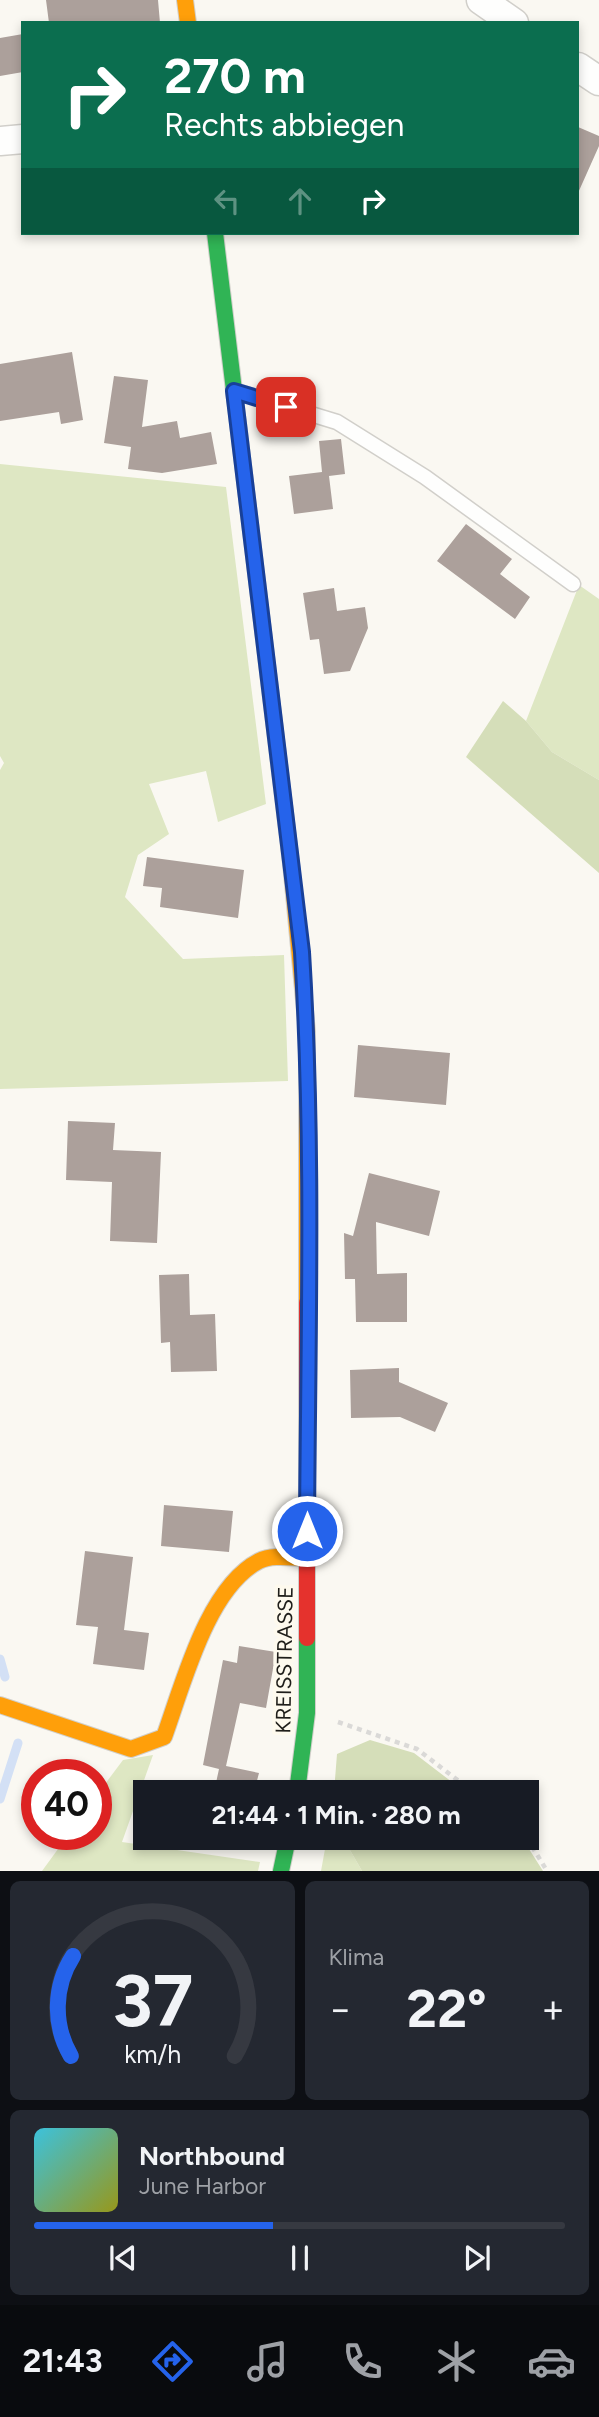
<!DOCTYPE html>
<html lang="de">
<meta charset="utf-8">
<style>
:root{--surface:#171b24;--page:#242831;--text:#f1f3f6;--muted:#9ea1a6;--line:#363941;--accent:#2563eb}
body{margin:0;font-family:Figtree,sans-serif;background:var(--page);color:var(--text);height:100vh;display:flex;flex-direction:column;font-size:26px;white-space:nowrap}
*{box-sizing:border-box;margin:0}
p{font-size:23px;color:var(--muted)}
.icon{flex:none;width:38px;height:38px;fill:none;stroke:currentColor;stroke-width:2;stroke-linecap:round;stroke-linejoin:round}
.map{position:relative;height:1871px;overflow:hidden}
.sheet{display:flex;flex-direction:column;gap:10px;padding:10px;background:#0d0f14;flex:1}
.sheet>*{flex:none}
.hud{position:absolute;left:21px;top:21px;width:558px;height:214px;border-radius:0px;box-shadow:0 4px 10px #0003;background:#0b6e4f;color:#fff;overflow:hidden}
.speed{position:absolute;left:21px;top:1759px;display:flex;gap:14px;font-size:35px;font-weight:700;text-align:center}
.speed>*{display:grid;place-content:center;width:91px;height:91px;border-radius:50%;background:var(--surface);box-shadow:0 4px 10px #0003;line-height:1}
.speed .limit{border:10px solid #d22;background:#fff;color:#111}
.pin{position:absolute;display:grid;place-items:center;width:60px;height:60px;color:#fff;margin:-30px;border-radius:14px;box-shadow:0 4px 10px #0006}
.me{position:absolute;width:77px;margin:-38px;rotate:0deg;stroke-linejoin:round;filter:drop-shadow(0 0 5px #0008)}
.turn{display:flex;align-items:center;gap:24px;height:147px;padding:0 28px;font-size:32px}
.turn .icon{width:91px;height:91px;stroke-width:2.5}
.turn b{display:block;font-size:49px;line-height:60px}
.lanes{display:flex;align-items:center;height:66px;padding:0 28px;background:#0003;justify-content:center;gap:35px;direction:ltr}
.lanes .off{opacity:.35}
.big{font-size:52px;font-weight:700;line-height:1.1}
.sheet .card{flex:1;display:flex;flex-direction:column;justify-content:center;gap:10px;min-width:0;padding:0 24px;border-radius:10px;background:var(--page)}
.sheet .dial{align-items:center;gap:0}
.dial svg{height:182px;overflow:visible;fill:none;stroke:var(--line);stroke-width:7;stroke-linecap:round;text-anchor:middle}
.dial text{fill:var(--text);stroke:none}
.song{display:flex;align-items:center;gap:21px}
.cover{width:84px;height:84px;border-radius:10px;background:linear-gradient(135deg,hsl(190 70% 55%),hsl(60 70% 35%))}
.played{height:7px;border-radius:4px;background:linear-gradient(90deg,var(--accent) 45%,var(--line) 45%)}
.keys{display:flex;justify-content:space-around;direction:ltr}
.heat{display:flex;justify-content:space-between;align-items:center;font-size:38px;direction:ltr}
.sheet .tiles{flex:1;display:grid;gap:10px;grid-template-columns:1fr 1fr}
.card:last-child{grid-column:span 2}
.trip{position:absolute;left:133px;top:1780px;width:406px;height:70px;border-radius:0px;background:var(--surface);box-shadow:0 4px 10px #0003;font-weight:700;line-height:70px;text-align:center}
.menu{display:flex;height:112px;justify-content:space-around;align-items:center;background:#090b0e;color:var(--muted)}
.menu .icon{width:49px;height:49px}
.menu .current{color:var(--accent)}
.menu b{font-size:32px;color:var(--text)}
.map>svg:first-child{display:block}
.green{fill:#dee7c3}
.forest{fill:#d5deb9}
.lines{fill:none;stroke-linecap:round;stroke-linejoin:round}
.stream{stroke:#d3e0f5;stroke-width:9}
.building{fill:#aca09b}
.lane-casing{stroke:#d1cfca;stroke-width:17}
.street-casing{stroke:#d1cfca;stroke-width:31}
.fast-casing{stroke:#d1cfca;stroke-width:18}
.slow-casing{stroke:#d1cfca;stroke-width:18}
.jam-casing{stroke:#d1cfca;stroke-width:18}
.path{stroke:#dad9d7;stroke-width:4.5;stroke-dasharray:5 5;stroke-linecap:butt}
.lane{stroke:#fefefd;stroke-width:14}
.street{stroke:#fefefd;stroke-width:28}
.fast{stroke:#30b455;stroke-width:16}
.slow{stroke:#ff9f0a;stroke-width:16}
.jam{stroke:#e5322d;stroke-width:16}
.route-casing{stroke:#184099;stroke-width:18}
.route{stroke:#2563eb;stroke-width:12}
.labels{text-anchor:middle;dominant-baseline:central;stroke-width:7;stroke-linejoin:round;paint-order:stroke}
.street-label{font-size:21px;fill:#1f1e1a;stroke:#fefaee}
</style>
<div class="map">
<svg width="599" height="1871" viewBox="0 0 599 1871">
<rect width="100%" height="100%" fill="#faf8f2"/>
<!-- green -->
<path class="green" d="M0 464 226 487 266 804 218 822 206 771 149 784 169 834 138 855 125 897 183 959 284 955 288 1081 0 1089V770L4 763 0 756Z
M579 585 599 599V780L552 752 526 721Z
M153 1755 122 1842 260 1862 258 1871H42L69 1834H96V1796L123 1760Z
M327 1838H343L362 1871H321Z"/>
<!-- forest -->
<path class="forest" d="M503 701 526 721 552 752 599 780V873L466 757Z
M370 1740 414 1753 465 1792H334L337 1754Z
M343 1838H522L543 1871H362Z"/>
<g class="lines">
<!-- stream -->
<path class="stream" d="M0 1659 5 1677
M0 1799 18 1743"/>
</g>
<!-- building -->
<path class="building" d="M46 0H158L160 23H49Z
M23 34V72L0 76V38Z
M578 127 599 136V146L578 193Z
M72 352 83 420 61 424 59 412 0 421V364Z
M114 376 148 380 142 427 177 421 180 438 211 432 217 464 162 473 128 469 131 447 104 443Z
M341 439 345 474 329 476 333 509 294 514 289 476 322 472 319 441Z
M466 524 512 559 500 574 530 597 515 619 437 561Z
M334 588 337 611 365 607 368 628 350 671 324 674 319 639 310 640 303 593Z
M147 857 244 870 238 918 160 907 162 888 143 886Z
M358 1045 450 1053 446 1105 354 1097Z
M68 1121 115 1123 113 1150 161 1152 157 1243 110 1241 112 1182 66 1180Z
M369 1173 440 1191 429 1236 376 1222 377 1274 407 1273V1322H356L355 1279H345L344 1233 353 1236Z
M189 1274 190 1315 215 1314 217 1371 171 1372 170 1342 161 1343 159 1275Z
M399 1368V1382L448 1403 435 1432 400 1417 351 1418 350 1370Z
M164 1505 233 1511 229 1552 161 1546Z
M85 1551 133 1557 124 1630 149 1633 144 1670 93 1664 98 1627 76 1625Z
M239 1646 276 1652 266 1708 240 1703 226 1766 259 1773 254 1792H214L219 1769 203 1765 223 1660 237 1663Z"/>
<g class="lines">
<defs>
<path id="lane" d="M236 391 337 422 425 477 573 584"/>
<path id="street" d="M481 0 514 23
M578 67 599 81
M0 141 23 139"/>
<path id="fast" d="M215 233 291 863
M297 1792 307 1713V1638
M281 1871 288 1838"/>
<path id="slow" d="M185 0 188 23
M291 863 307 1032V1303
M0 1705 131 1749 164 1737C183 1685 207 1588 259 1561 273 1554 292 1558 307 1558"/>
<path id="jam" d="M307 1303V1638"/>
</defs>
<!-- lane casing -->
<use href="#lane" class="lane-casing"/>
<!-- street casing -->
<use href="#street" class="street-casing"/>
<!-- fast casing -->
<use href="#fast" class="fast-casing"/>
<!-- slow casing -->
<use href="#slow" class="slow-casing"/>
<!-- jam casing -->
<use href="#jam" class="jam-casing"/>
<!-- path -->
<path class="path" d="M338 1722 417 1749 473 1792
M527 1838 547 1871"/>
<!-- lane -->
<use href="#lane" class="lane"/>
<!-- street -->
<use href="#street" class="street"/>
<!-- fast -->
<use href="#fast" class="fast"/>
<!-- slow -->
<use href="#slow" class="slow"/>
<!-- jam -->
<use href="#jam" class="jam"/>
</g>
<g class="lines">
<defs>
<path id="route" d="M286 407 234 391 302 952C314 1145 308 1338 307 1531"/>
</defs>
<!-- route casing -->
<use href="#route" class="route-casing"/>
<!-- route -->
<use href="#route" class="route"/>
</g>
<g class="labels">
<!-- street labels -->
<g class="street-label">
<text transform="translate(284 1660) rotate(-89)">KREISSTRASSE</text>
</g>
</g>
</svg>
<div class="speed"><div class="limit">40</div></div>
<div class="pin" style="left:286px;top:407px;background:#d93025"><svg class="icon" aria-label="arrive" viewBox="0 0 24 24"><path d="M6 21V4h12l-3 4 3 4H6"/></svg></div>
<svg class="me" style="left:307px;top:1531px" viewBox="-20 -20 40 40"><circle r="17" fill="#2563eb" stroke="#fff" stroke-width="3"/><path d="M0-11L8 9 0 5-8 9z" fill="#fff"/></svg>
<div class="trip">21:44 · 1 Min. · 280 m</div>
<div class="hud">
<div class="turn"><svg class="icon" aria-label="right" viewBox="0 0 24 24"><path d="M7 20v-9h11M14 6l5 5-5 5"/></svg><div><b>270 m</b>Rechts abbiegen</div></div>
<div class="lanes"><svg class="icon off" aria-label="left" viewBox="0 0 24 24"><path d="M17 20v-9H6M10 6l-5 5 5 5"/></svg><svg class="icon off" aria-label="ahead" viewBox="0 0 24 24"><path d="M12 20V5M6 11l6-6 6 6"/></svg><svg class="icon" aria-label="right" viewBox="0 0 24 24"><path d="M7 20v-9h11M14 6l5 5-5 5"/></svg></div>
</div>
</div>
<section class="sheet">
<div class="tiles">
<div class="card dial"><svg viewBox="0 0 100 80">
<path d="M14 69A42 42 0 1 1 86 69"/>
<path d="M14 69A42 42 0 0 1 15 25" stroke="#2563eb"/>
<text x="50" y="56" font-size="32" font-weight="700">37</text>
<text x="50" y="72" font-size="11">km/h</text>
</svg></div>
<div class="card"><p>Klima</p>
<div class="heat"><a>−</a><b class="big">22°</b><a>+</a></div>
</div>
<div class="card">
<div class="song"><i class="cover"></i><div><b>Northbound</b><p>June Harbor</p></div></div>
<div class="played"></div>
<div class="keys"><svg class="icon" aria-label="previous" viewBox="0 0 24 24"><path d="M18 5L8 12l10 7zM5 5v14"/></svg><svg class="icon" aria-label="pause" viewBox="0 0 24 24"><path d="M8 5v14M16 5v14"/></svg><svg class="icon" aria-label="next" viewBox="0 0 24 24"><path d="M6 5l10 7-10 7zM19 5v14"/></svg></div>
</div>
</div>
</section>
<nav class="menu">
<b>21:43</b>
<svg class="icon current" aria-label="directions" viewBox="0 0 24 24"><path d="M12 3l9 9-9 9-9-9zM9 14v-3h6M13 9l2 2-2 2"/></svg>
<svg class="icon" aria-label="music" viewBox="0 0 24 24"><path d="M9 18V5l10-2v13"/><circle cx="6" cy="18" r="3"/><circle cx="16" cy="16" r="3"/></svg>
<svg class="icon" aria-label="phone" viewBox="0 0 24 24"><path d="M5 4h4l2 5-3 2q2 4 5 5l2-3 5 2v4C11 20 4 13 5 4z"/></svg>
<svg class="icon" aria-label="climate" viewBox="0 0 24 24"><path d="M12 3v18M4 7l16 10M4 17L20 7"/></svg>
<svg class="icon" aria-label="car" viewBox="0 0 24 24"><path d="M5 17H2v-5l4-1 3-4h7l3 4 3 1v5h-3M9 17h6M6 11h13"/><circle cx="7" cy="17" r="2"/><circle cx="17" cy="17" r="2"/></svg>
</nav>
